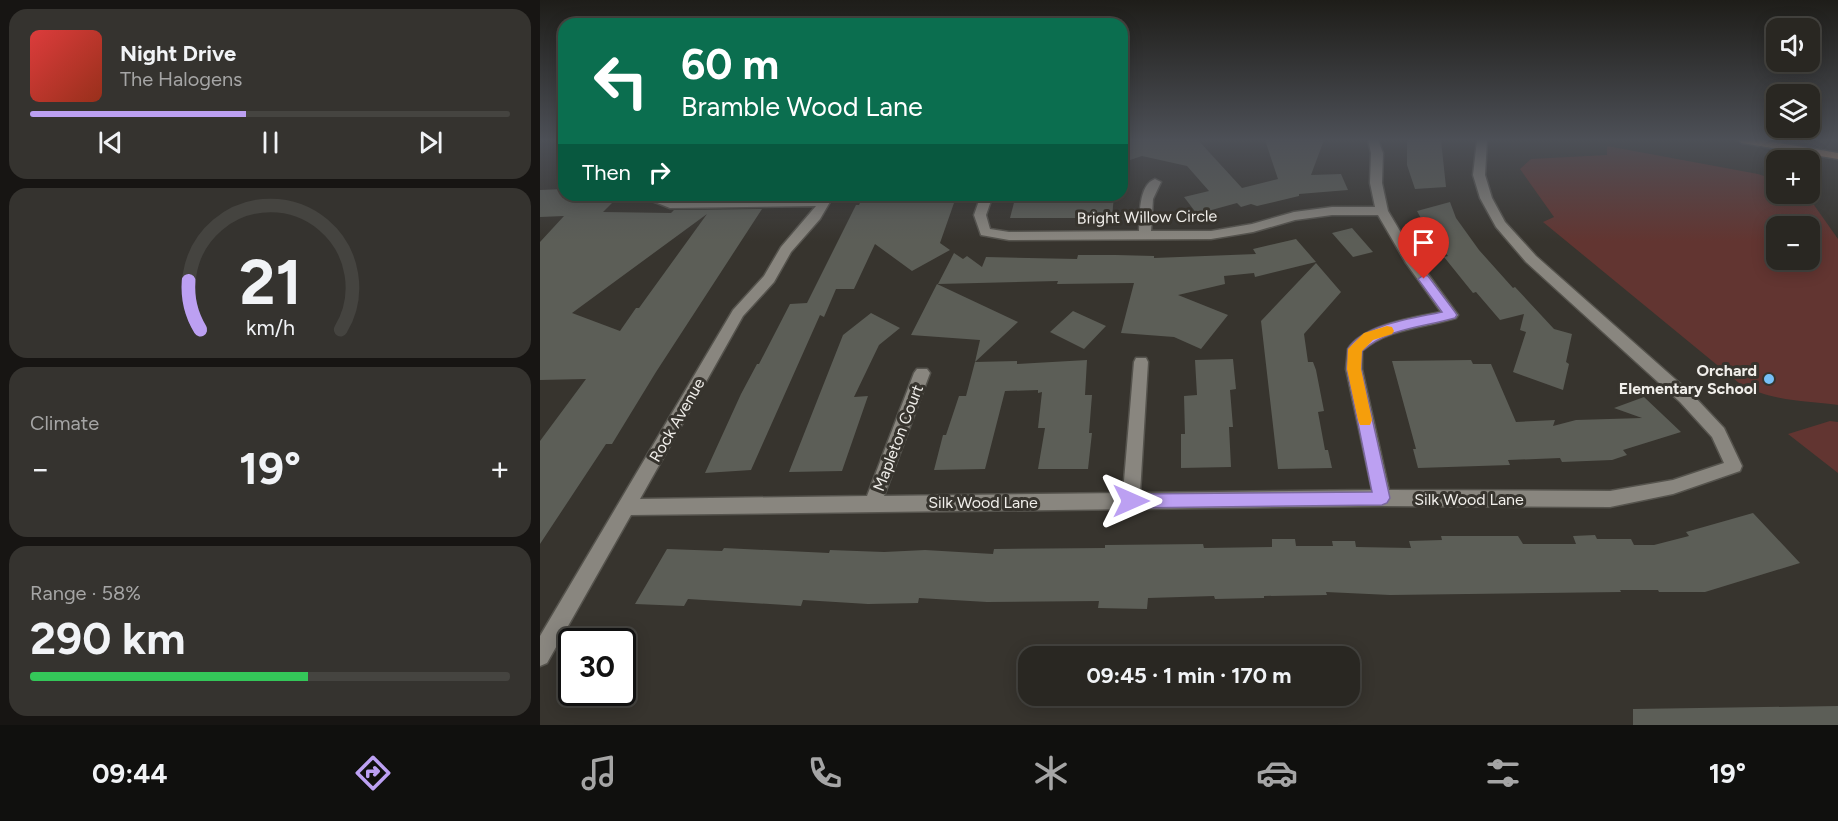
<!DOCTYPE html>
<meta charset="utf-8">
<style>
:root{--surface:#292722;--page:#35332f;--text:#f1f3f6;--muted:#a5a5a5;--line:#454440;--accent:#bca0f2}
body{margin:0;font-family:Figtree,sans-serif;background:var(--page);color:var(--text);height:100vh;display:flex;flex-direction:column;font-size:22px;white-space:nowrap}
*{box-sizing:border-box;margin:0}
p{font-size:20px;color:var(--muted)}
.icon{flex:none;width:33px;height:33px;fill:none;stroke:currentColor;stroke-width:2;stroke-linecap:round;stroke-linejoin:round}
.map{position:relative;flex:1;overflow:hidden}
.details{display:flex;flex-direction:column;gap:9px;padding:9px;background:#171513;width:540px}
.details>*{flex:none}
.banner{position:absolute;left:18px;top:18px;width:570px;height:183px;border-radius:18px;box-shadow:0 3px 15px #0003,0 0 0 2px var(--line);background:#0b6e4f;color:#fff;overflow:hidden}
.fabs{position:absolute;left:1226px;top:18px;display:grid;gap:12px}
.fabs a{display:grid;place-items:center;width:54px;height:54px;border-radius:12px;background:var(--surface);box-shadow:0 3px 15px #0003,0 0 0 2px var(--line);font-size:30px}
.speed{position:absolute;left:18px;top:628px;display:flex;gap:12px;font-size:30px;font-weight:700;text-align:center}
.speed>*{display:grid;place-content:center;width:78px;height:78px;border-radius:50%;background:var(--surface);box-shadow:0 3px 15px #0003,0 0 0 2px var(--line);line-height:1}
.speed .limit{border:3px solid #111;border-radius:9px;background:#fff;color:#111}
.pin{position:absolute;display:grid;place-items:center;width:51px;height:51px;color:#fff;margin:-62px -26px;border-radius:50% 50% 50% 0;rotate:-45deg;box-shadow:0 0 6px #0007}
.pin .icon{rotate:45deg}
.me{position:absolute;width:66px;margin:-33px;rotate:90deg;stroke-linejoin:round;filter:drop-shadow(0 0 4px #0008)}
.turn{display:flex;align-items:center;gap:21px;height:126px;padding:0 24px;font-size:27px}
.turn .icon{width:78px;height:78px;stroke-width:2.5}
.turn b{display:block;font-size:42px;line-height:51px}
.then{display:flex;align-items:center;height:57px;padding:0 24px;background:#0003;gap:12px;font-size:22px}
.big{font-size:45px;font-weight:700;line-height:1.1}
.details .widget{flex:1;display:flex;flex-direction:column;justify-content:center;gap:9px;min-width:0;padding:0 21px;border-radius:18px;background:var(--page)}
.details .dial{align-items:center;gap:0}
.dial svg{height:156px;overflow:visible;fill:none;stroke:var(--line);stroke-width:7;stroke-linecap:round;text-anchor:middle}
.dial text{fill:var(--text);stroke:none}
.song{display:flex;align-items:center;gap:18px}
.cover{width:72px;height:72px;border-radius:9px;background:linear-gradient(135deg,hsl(0 70% 55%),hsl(10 70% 35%))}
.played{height:6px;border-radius:3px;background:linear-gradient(90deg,var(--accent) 45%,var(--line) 45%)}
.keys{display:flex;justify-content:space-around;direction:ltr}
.heat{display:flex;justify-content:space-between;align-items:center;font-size:33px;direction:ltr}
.charge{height:9px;border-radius:4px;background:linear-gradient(90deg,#34c759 58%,var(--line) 0)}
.trip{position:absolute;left:478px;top:646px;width:342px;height:60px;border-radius:18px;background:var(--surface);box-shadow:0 3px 15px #0003,0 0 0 2px var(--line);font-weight:700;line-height:60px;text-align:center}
.menu{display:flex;height:96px;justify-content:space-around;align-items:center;background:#10100e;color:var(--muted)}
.menu .icon{width:42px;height:42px}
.menu .current{color:var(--accent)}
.menu b{font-size:27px;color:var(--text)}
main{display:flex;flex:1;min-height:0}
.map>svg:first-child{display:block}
.green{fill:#623531;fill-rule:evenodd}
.building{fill:#5c5e57;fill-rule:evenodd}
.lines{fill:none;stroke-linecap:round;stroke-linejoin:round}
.minor-casing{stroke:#55534d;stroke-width:3}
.primary-casing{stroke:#55534d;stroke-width:3}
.minor{fill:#89867f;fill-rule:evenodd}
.primary{fill:#c09069;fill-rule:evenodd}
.route{fill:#bca0f2;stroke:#7a689d;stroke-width:1.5}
.slow{fill:#f59e0b}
.poi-dot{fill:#76c0f7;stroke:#37342e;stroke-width:2}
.labels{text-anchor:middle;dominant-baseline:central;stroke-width:6;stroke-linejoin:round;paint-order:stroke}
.street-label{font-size:16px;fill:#f0eeea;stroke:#37342e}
.poi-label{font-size:16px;font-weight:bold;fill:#f0eeea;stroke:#37342e;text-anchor:end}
</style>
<main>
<section class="details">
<div class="widget">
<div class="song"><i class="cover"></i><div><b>Night Drive</b><p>The Halogens</p></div></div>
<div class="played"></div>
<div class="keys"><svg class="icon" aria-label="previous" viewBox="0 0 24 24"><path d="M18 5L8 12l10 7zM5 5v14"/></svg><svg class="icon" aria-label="pause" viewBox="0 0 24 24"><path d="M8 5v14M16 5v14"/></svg><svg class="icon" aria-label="next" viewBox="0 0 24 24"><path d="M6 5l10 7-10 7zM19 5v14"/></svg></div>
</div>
<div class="widget dial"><svg viewBox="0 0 100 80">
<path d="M14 69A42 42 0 1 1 86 69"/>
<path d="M14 69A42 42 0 0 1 8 44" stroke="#bca0f2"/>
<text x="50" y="56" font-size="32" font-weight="700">21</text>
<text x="50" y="72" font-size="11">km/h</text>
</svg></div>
<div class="widget"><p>Climate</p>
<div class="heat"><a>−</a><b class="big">19°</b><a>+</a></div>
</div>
<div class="widget"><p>Range · 58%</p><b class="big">290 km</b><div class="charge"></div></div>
</section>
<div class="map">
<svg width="1298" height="725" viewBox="0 0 1298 725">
<rect width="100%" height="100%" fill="#37342e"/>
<!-- green -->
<path class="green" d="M1067 146 1218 174 1236 180V194L1267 195 1298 239V405C1265 401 1228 401 1199 383L1003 222 1014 217 980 169 991 159 1067 155ZM1236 226H1269V260H1236Z
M1290 421 1298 422V473L1248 434Z"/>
<!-- building -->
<path class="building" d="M582 140H658L702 188 738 179 725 140H784L771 175 801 174 808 190 759 194V196L717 206 711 204 701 207 697 203 657 214 644 197 669 191 647 166 602 156 590 160 582 153Z
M867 140H901L906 187 875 189 867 165Z
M24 189V197L69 198 64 203H72L63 212 131 213 134 210 222 209 116 372 72 444H66L0 544V441L46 379 0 380V242L24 216 0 217V190ZM167 214 99 308H96L80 331 32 313Z
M147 195H231L144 198Z
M412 195 410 203H414L400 243 410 250 372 271 335 244 314 289H296L284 317 280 315 211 470 165 473 201 394 217 364H219L250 304 267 303 316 205H319L323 196Z
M476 195H574L572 218H470Z
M910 202 916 218 939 250 973 288 975 287 1014 329 1032 334 1026 362 1029 364 1023 390 973 372 986 332 980 330 984 314 960 320 936 292 933 293 904 257 908 256 891 237 877 211Z
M812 228 833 252 813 257 792 233Z
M756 239 776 262 715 277 714 273 684 276 685 284 638 295 688 315 661 349 634 337 581 333 594 283 517 284 518 281 398 284 414 253 423 259 427 256 442 267 446 257 537 259 538 255H576L614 256V258L716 254 713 249Z
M776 263 801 292 764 334 768 362H773L776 370 784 411 778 412 785 450H788L792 468 738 469 721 321Z
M397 284 478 322 435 362 440 340 371 335Z
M533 311 566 326 544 349 510 332Z
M331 313 360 328 339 345 314 397 328 396 302 471 249 472 303 335Z
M693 359 696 389 690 390 693 427H689L691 467 641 468V434H645L644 396 657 395 655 360Z
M547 360 545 395H552L549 433H552L548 469H498L505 428H498L502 392 498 393V390L465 391 445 469 394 470 403 435H406L419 396H426L435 362 477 361V364Z
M931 360 933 364H951L976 422 1015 420 1013 426 1036 420 1102 418 1074 408 1104 397 1141 432 1083 450 1087 455 1072 460 1022 462 1020 458 968 460 970 465 878 468 873 449H876L852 361Z
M1213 513 1260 563 1165 592H1119L1118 590H1080L1081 592 850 595 786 592 787 595 724 596V598L675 599 674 596 608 598 607 609 558 608 559 601 447 602 379 598 378 603 328 604 263 600 261 606 148 599 144 606 95 604 127 549 182 551 184 548 289 553 290 550 344 552 385 550 453 554 454 549 565 548V545L663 544 664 548 732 547V539H755L756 546H793L792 541H815L816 547 871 548 869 541 902 540 901 536H978L983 544H1036L1033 536 1055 535 1057 539H1091L1094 545H1114L1149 536 1146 532Z
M1298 706V725H1093V709Z"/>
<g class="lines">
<defs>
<path id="minor" d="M828 140H838L843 153 842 183 848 211 876 258 918 315 916 318C884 328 848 328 822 351V369L849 490 1070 491 1133 480 1184 463 1172 437 1140 402 986 262 956 227 940 198 933 175 937 140H947L945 175 952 198 965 222 996 256 1152 394 1184 428 1202 466 1200 471 1133 494 1070 507 842 506 91 515 7 663 0 666V636L193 310 224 276 241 247 276 206 130 208 97 195H115L131 200 280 198 282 195H294L280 219 251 252 234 282 203 316 100 499 327 496 374 373 377 369H387L390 373 344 496 583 493 594 362 596 358H606L608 362 600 493 832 490 806 369 808 349C823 325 875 317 901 312L866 263 838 215H792L755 220 713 232 671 239 469 240 441 235 434 215 441 195H453L446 215 450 229 469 232 599 231C600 216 598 185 615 179L621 182 613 199 611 231H671L712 224 754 212 792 207H835L830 183 831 153Z"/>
<path id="primary" d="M1197 140H1221L1298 153V159L1202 143Z"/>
</defs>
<!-- minor casing -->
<use href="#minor" class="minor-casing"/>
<!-- primary casing -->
<use href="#primary" class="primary-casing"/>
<!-- minor -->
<use href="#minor" class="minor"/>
<!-- primary -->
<use href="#primary" class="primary"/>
</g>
<!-- sky -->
<linearGradient id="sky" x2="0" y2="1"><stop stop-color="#1e1d19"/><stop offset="0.58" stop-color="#4d5057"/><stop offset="1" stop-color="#4d5057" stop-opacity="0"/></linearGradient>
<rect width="1298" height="241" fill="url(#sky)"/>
<!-- route -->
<path class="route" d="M884 275 888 276 915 312 917 315 915 318C884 327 847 328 822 351L821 369 850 498 847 503 842 505 591 508 586 506 583 501 586 496 591 494 832 492 807 369 808 349C824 324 875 318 902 312L878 279Z"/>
<!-- slow -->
<path class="slow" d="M847 326 852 327 854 331 852 334 833 340 822 351 821 369 832 420 830 425H820L818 420 807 369 808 349 824 333Z"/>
<!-- markers -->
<circle class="poi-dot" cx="1229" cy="379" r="6"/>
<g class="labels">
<!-- street labels -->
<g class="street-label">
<text transform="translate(607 217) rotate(-1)">Bright Willow Circle</text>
<text transform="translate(137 420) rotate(-60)">Rock Avenue</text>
<text transform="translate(358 438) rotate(-69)">Mapleton Court</text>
<text x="929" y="499">Silk Wood Lane</text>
<text x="443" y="502">Silk Wood Lane</text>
</g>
<!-- poi labels -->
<g class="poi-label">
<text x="1217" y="370">Orchard<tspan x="1217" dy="18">Elementary School</tspan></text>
</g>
</g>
</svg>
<div class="fabs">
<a><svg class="icon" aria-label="sound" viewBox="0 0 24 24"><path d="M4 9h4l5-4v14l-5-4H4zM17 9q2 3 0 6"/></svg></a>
<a><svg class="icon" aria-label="layers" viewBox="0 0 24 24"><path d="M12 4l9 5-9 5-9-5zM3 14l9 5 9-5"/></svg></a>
<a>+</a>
<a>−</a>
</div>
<div class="speed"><div class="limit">30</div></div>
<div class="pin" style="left:884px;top:279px;background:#d93025"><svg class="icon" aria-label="arrive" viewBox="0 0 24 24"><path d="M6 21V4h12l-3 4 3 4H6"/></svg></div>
<svg class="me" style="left:591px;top:501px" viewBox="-20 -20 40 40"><path d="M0-17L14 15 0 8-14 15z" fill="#bca0f2" stroke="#fff" stroke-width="4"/></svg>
<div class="trip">09:45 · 1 min · 170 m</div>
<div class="banner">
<div class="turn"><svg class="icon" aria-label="left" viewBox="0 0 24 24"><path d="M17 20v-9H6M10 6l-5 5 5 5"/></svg><div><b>60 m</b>Bramble Wood Lane</div></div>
<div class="then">Then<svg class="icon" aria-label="right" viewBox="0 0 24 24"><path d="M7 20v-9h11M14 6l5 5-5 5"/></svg></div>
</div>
</div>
</main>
<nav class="menu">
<b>09:44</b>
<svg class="icon current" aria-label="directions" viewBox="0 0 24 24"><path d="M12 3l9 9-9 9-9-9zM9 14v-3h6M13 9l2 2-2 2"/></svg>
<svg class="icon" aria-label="music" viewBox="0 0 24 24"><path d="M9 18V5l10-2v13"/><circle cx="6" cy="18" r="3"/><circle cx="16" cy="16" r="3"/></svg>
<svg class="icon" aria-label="phone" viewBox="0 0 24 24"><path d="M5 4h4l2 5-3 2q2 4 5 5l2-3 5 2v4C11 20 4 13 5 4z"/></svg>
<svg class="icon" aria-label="climate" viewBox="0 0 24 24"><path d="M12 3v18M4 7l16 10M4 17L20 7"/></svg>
<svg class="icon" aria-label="car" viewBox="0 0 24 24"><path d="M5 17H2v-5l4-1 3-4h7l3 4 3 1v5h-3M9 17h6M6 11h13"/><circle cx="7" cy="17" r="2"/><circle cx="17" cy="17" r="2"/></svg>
<svg class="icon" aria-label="filters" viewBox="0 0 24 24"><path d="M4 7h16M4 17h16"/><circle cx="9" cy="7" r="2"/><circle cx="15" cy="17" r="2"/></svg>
<b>19°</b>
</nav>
